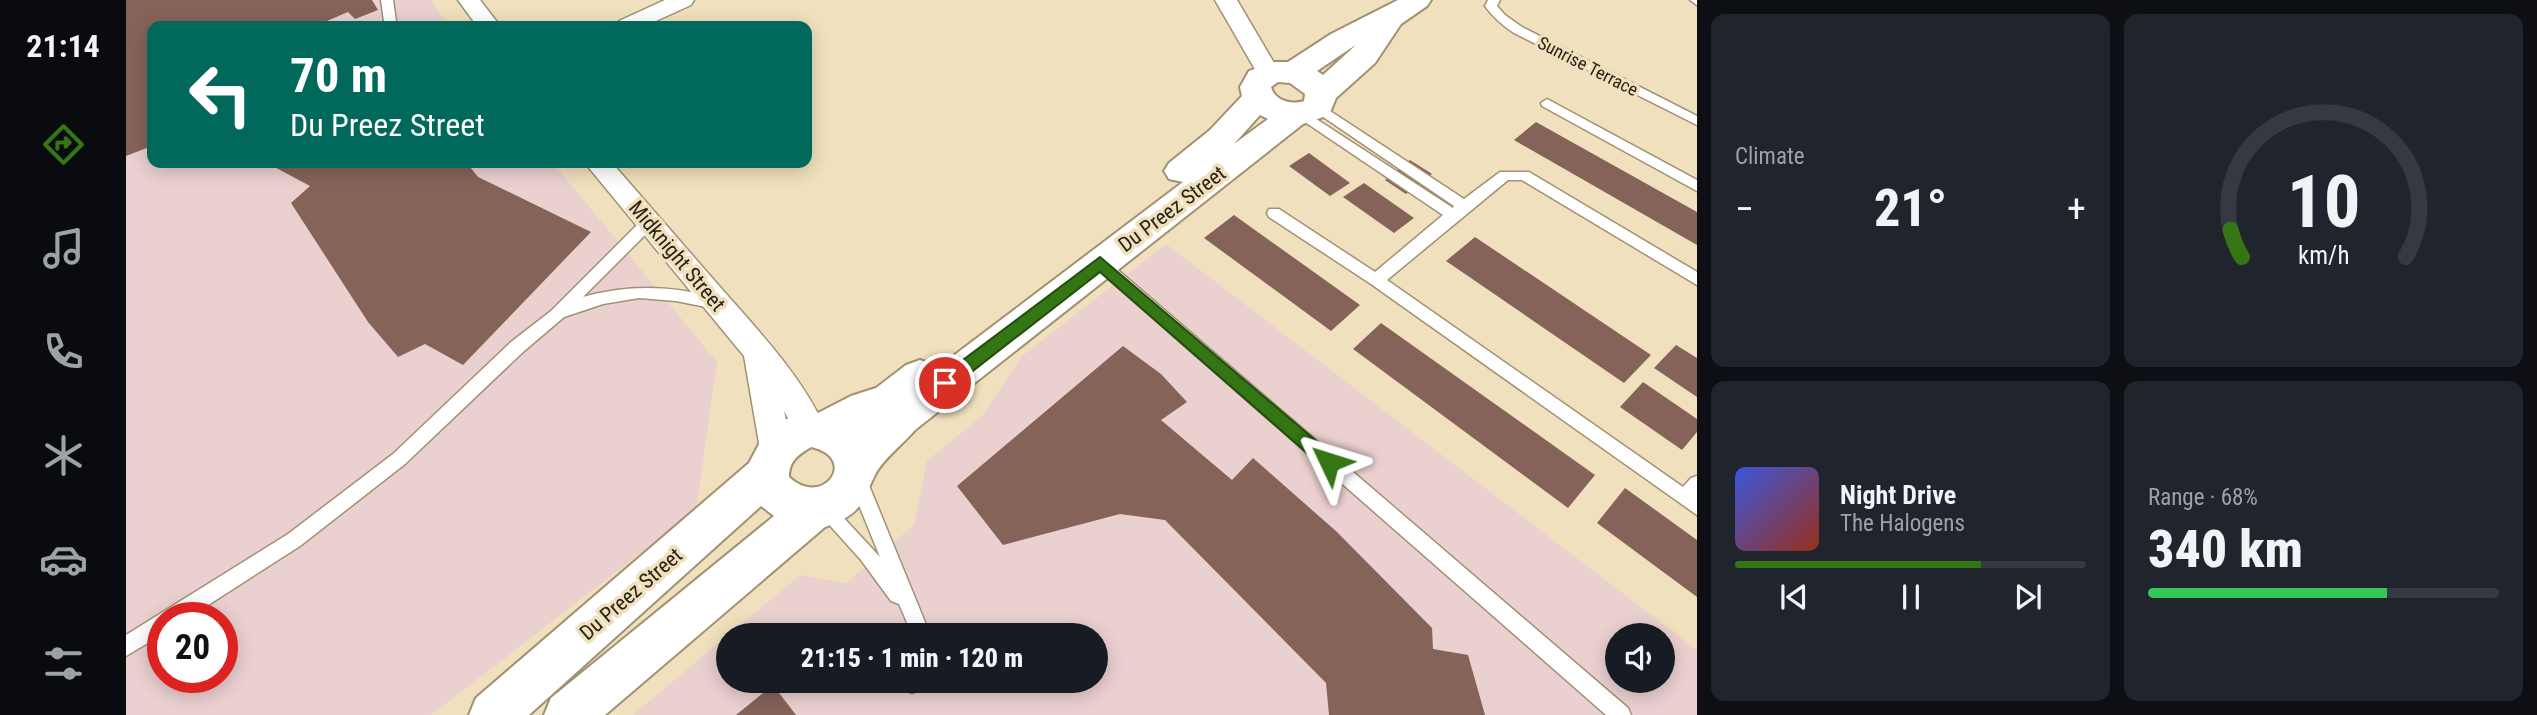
<!DOCTYPE html>
<meta charset="utf-8">
<style>
:root{--surface:#171b24;--page:#20242c;--text:#f1f3f6;--muted:#9ea1a6;--line:#363941;--accent:#347614}
body{margin:0;font-family:"Roboto Condensed",sans-serif;background:var(--page);color:var(--text);height:100vh;display:flex;flex-direction:column;font-size:26px;white-space:nowrap}
*{box-sizing:border-box;margin:0}
p{font-size:23px;color:var(--muted)}
.icon{flex:none;width:38px;height:38px;fill:none;stroke:currentColor;stroke-width:2;stroke-linecap:round;stroke-linejoin:round}
.map{position:relative;flex:1;overflow:hidden}
.panel{display:flex;flex-direction:column;gap:14px;padding:14px;background:#0d0f14;width:840px}
.panel>*{flex:none}
.banner{position:absolute;left:21px;top:21px;width:665px;height:147px;border-radius:14px;box-shadow:0 4px 18px #0003;background:#00695c;color:#fff;overflow:hidden}
.tools{position:absolute;left:1479px;top:623px;display:grid;gap:14px}
.tools a{display:grid;place-items:center;width:70px;height:70px;border-radius:50%;background:var(--surface);box-shadow:0 4px 18px #0003;font-size:35px}
.speed{position:absolute;left:21px;top:602px;display:flex;gap:14px;font-size:35px;font-weight:700;text-align:center}
.speed>*{display:grid;place-content:center;width:91px;height:91px;border-radius:50%;background:var(--surface);box-shadow:0 4px 18px #0003;line-height:1}
.speed .limit{border:10px solid #d22;background:#fff;color:#111}
.pin{position:absolute;display:grid;place-items:center;width:60px;height:60px;color:#fff;margin:-30px;border:4px solid #fff;border-radius:50%;box-shadow:0 2px 7px #0007}
.me{position:absolute;width:77px;margin:-38px;rotate:311deg;stroke-linejoin:round;filter:drop-shadow(0 0 5px #0008)}
.turn{display:flex;align-items:center;gap:24px;height:147px;padding:0 28px;font-size:32px}
.turn .icon{width:91px;height:91px;stroke-width:2.5}
.turn b{display:block;font-size:49px;line-height:60px}
.big{font-size:52px;font-weight:800;line-height:1.1}
.panel .tile{flex:1;display:flex;flex-direction:column;justify-content:center;gap:10px;min-width:0;padding:0 24px;border-radius:14px;background:var(--page)}
.panel .dial{align-items:center;gap:0}
.dial svg{height:182px;overflow:visible;fill:none;stroke:var(--line);stroke-width:7;stroke-linecap:round;text-anchor:middle}
.dial text{fill:var(--text);stroke:none}
.song{display:flex;align-items:center;gap:21px}
.cover{width:84px;height:84px;border-radius:10px;background:linear-gradient(135deg,hsl(230 70% 55%),hsl(10 70% 35%))}
.played{height:7px;border-radius:4px;background:linear-gradient(90deg,var(--accent) 70%,var(--line) 70%)}
.keys{display:flex;justify-content:space-around;direction:ltr}
.heat{display:flex;justify-content:space-between;align-items:center;font-size:38px;direction:ltr}
.charge{height:10px;border-radius:5px;background:linear-gradient(90deg,#34c759 68%,var(--line) 0)}
.panel .tiles{flex:1;display:grid;gap:14px;grid-template-columns:repeat(2,1fr)}
.trip{position:absolute;left:590px;top:623px;width:392px;height:70px;border-radius:35px;background:var(--surface);box-shadow:0 4px 18px #0003;font-weight:800;line-height:70px;text-align:center}
main{display:flex;flex:1;min-height:0}
.dock{display:flex;flex-direction:column;width:126px;justify-content:space-around;align-items:center;background:#090b0e;color:var(--muted)}
.dock .icon{width:49px;height:49px}
.dock .on{color:var(--accent)}
.dock b{font-size:32px;color:var(--text)}
.map>svg:first-child{display:block}
.commercial{fill:#ebd0d0;fill-rule:evenodd}
.building{fill:#866359}
.lines{fill:none;stroke-linecap:round;stroke-linejoin:round}
.service-casing{stroke:#a19171;stroke-width:3}
.minor-casing{stroke:#a19171;stroke-width:3}
.tertiary-casing{stroke:#a19171;stroke-width:4}
.service{fill:#fff;fill-rule:evenodd}
.minor{fill:#fff;fill-rule:evenodd}
.tertiary{fill:#fff;fill-rule:evenodd}
.route{fill:#347614;stroke:#224d0d;stroke-width:2}
.labels{text-anchor:middle;dominant-baseline:central;stroke-width:7;stroke-linejoin:round;paint-order:stroke}
.far-street-label{font-size:18px;fill:#292316;stroke:#f0e0bd}
.street-label{font-size:21px;fill:#292316;stroke:#f0e0bd}
</style>
<main>
<nav class="dock">
<b>21:14</b>
<svg class="icon on" aria-label="directions" viewBox="0 0 24 24"><path d="M12 3l9 9-9 9-9-9zM9 14v-3h6M13 9l2 2-2 2"/></svg>
<svg class="icon" aria-label="music" viewBox="0 0 24 24"><path d="M9 18V5l10-2v13"/><circle cx="6" cy="18" r="3"/><circle cx="16" cy="16" r="3"/></svg>
<svg class="icon" aria-label="phone" viewBox="0 0 24 24"><path d="M5 4h4l2 5-3 2q2 4 5 5l2-3 5 2v4C11 20 4 13 5 4z"/></svg>
<svg class="icon" aria-label="climate" viewBox="0 0 24 24"><path d="M12 3v18M4 7l16 10M4 17L20 7"/></svg>
<svg class="icon" aria-label="car" viewBox="0 0 24 24"><path d="M5 17H2v-5l4-1 3-4h7l3 4 3 1v5h-3M9 17h6M6 11h13"/><circle cx="7" cy="17" r="2"/><circle cx="17" cy="17" r="2"/></svg>
<svg class="icon" aria-label="filters" viewBox="0 0 24 24"><path d="M4 7h16M4 17h16"/><circle cx="9" cy="7" r="2"/><circle cx="15" cy="17" r="2"/></svg>
</nav>
<div class="map">
<svg width="1571" height="715" viewBox="0 0 1571 715">
<rect width="100%" height="100%" fill="#f0e0bd"/>
<!-- commercial -->
<path class="commercial" d="M0 0H305L323 26H26V163H427L591 362 570 510 305 715H0ZM37 618H96V677H37Z
M1040 244 1571 650V715H507L602 635V681H970V635H602L674 575 720 583 788 525 801 461 856 416 896 356ZM1491 635H1536V681H1491Z"/>
<!-- building -->
<path class="building" d="M0 0H246L252 10 229 19 222 12 189 26H26V146L0 156Z
M1410 122 1571 212V245L1388 140Z
M1183 153 1224 183 1204 196 1163 166Z
M1284 160 1306 174 1280 194 1259 180Z
M141 163H341L352 177 465 232 337 365 299 344 272 357 242 322 165 203 184 186Z
M1238 183 1288 218 1268 233 1217 197Z
M1108 215 1234 305 1205 331 1078 238Z
M1349 237 1525 355 1498 383 1320 261Z
M1255 323 1469 475 1442 508 1227 349Z
M1550 345 1571 358V397L1528 368Z
M997 346 1035 374 1061 402 1035 420 1106 480 1127 458 1211 532 1306 628 1307 649 1342 655 1359 715H1203L1200 683 1039 520 994 514 877 545 831 486Z
M1517 382 1571 419V432L1556 450 1494 407Z
M1499 488 1571 540V597L1471 523Z
M647 685 670 715H610Z"/>
<g class="lines">
<defs>
<path id="service" d="M255 0H267L270 21 267 26H255L258 21Z
M1362 0H1374L1371 6 1379 15 1396 27 1571 116V125L1388 33C1376 25 1367 17 1359 6Z
M1564 0H1571V5Z
M1421 99 1571 180V191L1416 106 1415 103Z
M1192 103 1338 199 1374 172H1403L1571 272V285L1396 180H1382L1261 280 1557 487 1565 478 1571 476V515L1245 284 1143 217 1141 213 1143 209H1153L1249 272 1317 215 1173 118V112L1178 111 1327 208 1328 206 1187 110 1186 107Z
M522 218 529 223 527 227 457 297C503 284 544 286 590 297L598 303 595 307 590 309 550 301 513 298 477 304 438 317 397 352 279 464 174 546 62 618H37V634L0 656V635L162 534 267 454 385 342 425 311 517 219Z
M974 257 979 259 1502 708 1505 715H1480L969 267 967 263 969 259Z
M731 470 737 472 740 478 801 627 800 635H782L783 627 773 604 765 601 735 560 689 509 692 503 698 501 704 503 754 557 722 478 725 472Z
M776 681H796L793 690 786 693 779 690Z"/>
<path id="minor" d="M332 0H354L374 26H351Z
M539 0H568L565 5 519 26H490L493 21Z
M1089 0H1111L1154 73 1150 78 1142 81 1134 78Z
M459 163H486C525 207 563 252 602 296 639 338 676 378 700 429L695 439 684 443 673 439 658 411 666 449 661 459 650 463 639 459 634 449 618 356Z"/>
<path id="tertiary" d="M1272 0H1305L1301 6 1275 24 1249 63 1210 98 1203 115 1177 124 789 430C779 442 755 461 749 475 734 506 735 514 699 527L479 715H418L425 698 648 516 635 506 403 715H343L350 698 623 463 638 435 658 420 684 411 692 413 725 396 750 388 780 365 794 360 808 365 810 369 1057 182 1043 179 1038 171 1043 163 1084 130 1116 96 1114 87 1123 71 1147 62H1162L1205 34ZM1230 45 1197 75 1191 71 1225 48ZM1152 82 1164 83 1179 94 1178 101C1165 105 1149 101 1145 87ZM1134 115 1142 119 1108 144ZM685 447C734 458 697 509 663 477 663 461 672 455 685 447Z"/>
</defs>
<!-- service casing -->
<use href="#service" class="service-casing"/>
<!-- minor casing -->
<use href="#minor" class="minor-casing"/>
<!-- tertiary casing -->
<use href="#tertiary" class="tertiary-casing"/>
<!-- service -->
<use href="#service" class="service"/>
<!-- minor -->
<use href="#minor" class="minor"/>
<!-- tertiary -->
<use href="#tertiary" class="tertiary"/>
</g>
<!-- route -->
<path class="route" d="M974 257 1209 457 1212 462 1209 467 1203 470 1197 467 974 272 825 388H813L811 383 813 378Z"/>
<g class="labels">
<!-- far-street labels -->
<g class="far-street-label">
<text transform="translate(1462 66) rotate(27)">Sunrise Terrace</text>
</g>
<!-- street labels -->
<g class="street-label">
<text transform="translate(1046 209) rotate(-37)">Du Preez Street</text>
<text transform="translate(551 256) rotate(50)">Midknight Street</text>
<text transform="translate(505 594) rotate(-41)">Du Preez Street</text>
</g>
</g>
</svg>
<div class="tools">
<a><svg class="icon" aria-label="sound" viewBox="0 0 24 24"><path d="M4 9h4l5-4v14l-5-4H4zM17 9q2 3 0 6"/></svg></a>
</div>
<div class="speed"><div class="limit">20</div></div>
<div class="pin" style="left:819px;top:383px;background:#d93025"><svg class="icon" aria-label="arrive" viewBox="0 0 24 24"><path d="M6 21V4h12l-3 4 3 4H6"/></svg></div>
<svg class="me" style="left:1203px;top:462px" viewBox="-20 -20 40 40"><path d="M0-17L14 15 0 8-14 15z" fill="#347614" stroke="#fff" stroke-width="4"/></svg>
<div class="trip">21:15 · 1 min · 120 m</div>
<div class="banner">
<div class="turn"><svg class="icon" aria-label="left" viewBox="0 0 24 24"><path d="M17 20v-9H6M10 6l-5 5 5 5"/></svg><div><b>70 m</b>Du Preez Street</div></div>
</div>
</div>
<section class="panel">
<div class="tiles">
<div class="tile"><p>Climate</p>
<div class="heat"><a>−</a><b class="big">21°</b><a>+</a></div>
</div>
<div class="tile dial"><svg viewBox="0 0 100 80">
<path d="M14 69A42 42 0 1 1 86 69"/>
<path d="M14 69A42 42 0 0 1 9 57" stroke="#347614"/>
<text x="50" y="56" font-size="32" font-weight="700">10</text>
<text x="50" y="72" font-size="11">km/h</text>
</svg></div>
<div class="tile">
<div class="song"><i class="cover"></i><div><b>Night Drive</b><p>The Halogens</p></div></div>
<div class="played"></div>
<div class="keys"><svg class="icon" aria-label="previous" viewBox="0 0 24 24"><path d="M18 5L8 12l10 7zM5 5v14"/></svg><svg class="icon" aria-label="pause" viewBox="0 0 24 24"><path d="M8 5v14M16 5v14"/></svg><svg class="icon" aria-label="next" viewBox="0 0 24 24"><path d="M6 5l10 7-10 7zM19 5v14"/></svg></div>
</div>
<div class="tile"><p>Range · 68%</p><b class="big">340 km</b><div class="charge"></div></div>
</div>
</section>
</main>
